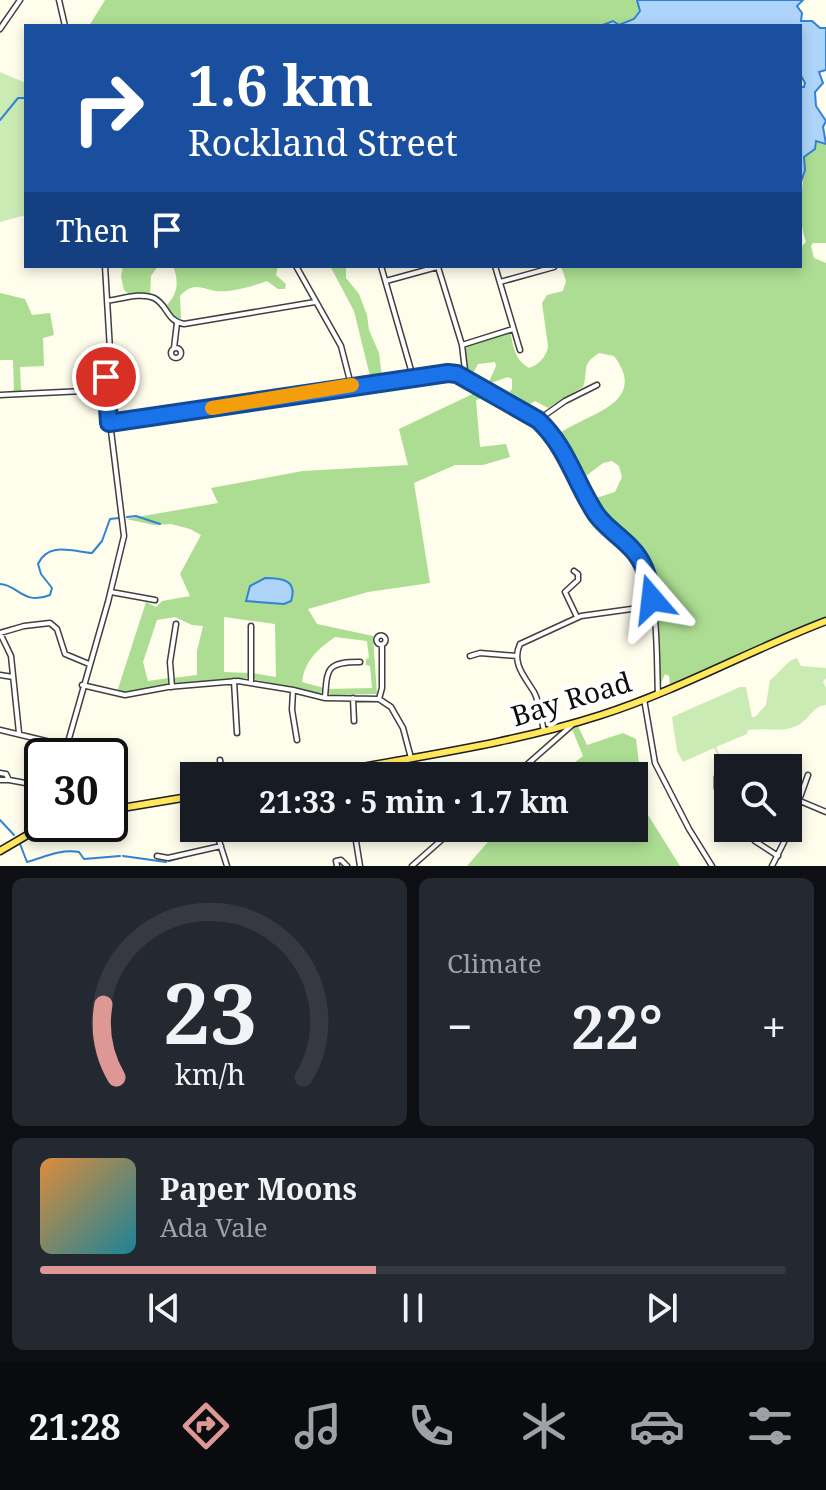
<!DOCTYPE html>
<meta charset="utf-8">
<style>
:root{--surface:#171b24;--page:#242831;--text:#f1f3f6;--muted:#9ea1a6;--line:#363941;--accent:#dd9794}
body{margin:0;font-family:"Noto Serif",serif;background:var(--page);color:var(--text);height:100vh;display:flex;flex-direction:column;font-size:30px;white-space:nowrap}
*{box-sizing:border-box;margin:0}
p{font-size:26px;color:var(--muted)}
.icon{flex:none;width:44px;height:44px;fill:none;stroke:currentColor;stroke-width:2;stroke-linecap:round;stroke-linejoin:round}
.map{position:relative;height:866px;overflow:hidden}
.side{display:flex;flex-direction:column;gap:12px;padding:12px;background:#0d0f14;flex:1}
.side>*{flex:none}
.banner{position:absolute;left:24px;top:24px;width:778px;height:244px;border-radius:0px;box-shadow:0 4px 12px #0003;background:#1a4fa0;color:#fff;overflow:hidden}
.controls{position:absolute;left:714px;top:754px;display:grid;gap:16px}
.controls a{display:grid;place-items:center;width:88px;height:88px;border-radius:0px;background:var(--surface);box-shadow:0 4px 12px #0003;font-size:40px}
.speed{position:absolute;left:24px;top:738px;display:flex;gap:16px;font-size:40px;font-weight:700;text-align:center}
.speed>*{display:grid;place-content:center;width:104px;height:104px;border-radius:50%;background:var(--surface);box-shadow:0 4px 12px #0003;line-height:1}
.speed .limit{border:4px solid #111;border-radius:12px;background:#fff;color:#111}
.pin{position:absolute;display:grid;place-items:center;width:68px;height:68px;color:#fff;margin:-34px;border:4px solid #fff;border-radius:50%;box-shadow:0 2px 8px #0007}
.me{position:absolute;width:88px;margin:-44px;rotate:343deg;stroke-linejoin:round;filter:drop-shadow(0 0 6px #0008)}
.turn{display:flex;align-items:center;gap:28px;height:168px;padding:0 32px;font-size:36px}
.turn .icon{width:104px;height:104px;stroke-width:2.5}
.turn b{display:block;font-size:56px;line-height:68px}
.then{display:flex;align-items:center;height:76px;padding:0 32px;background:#0003;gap:16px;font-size:30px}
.big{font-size:60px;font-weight:700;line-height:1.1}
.side .tile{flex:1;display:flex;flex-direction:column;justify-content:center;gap:12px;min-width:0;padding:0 28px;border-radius:12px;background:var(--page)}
.side .dial{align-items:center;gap:0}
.dial svg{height:208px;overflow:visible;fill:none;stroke:var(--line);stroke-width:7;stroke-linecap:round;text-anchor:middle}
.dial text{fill:var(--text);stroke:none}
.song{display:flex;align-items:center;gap:24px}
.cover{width:96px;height:96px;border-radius:12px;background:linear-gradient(135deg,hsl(30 70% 55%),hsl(190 70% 35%))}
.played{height:8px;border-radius:4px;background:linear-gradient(90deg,var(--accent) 45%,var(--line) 45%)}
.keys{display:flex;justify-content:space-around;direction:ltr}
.heat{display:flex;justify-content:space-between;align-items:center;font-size:44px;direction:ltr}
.side .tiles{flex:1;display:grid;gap:12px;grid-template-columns:1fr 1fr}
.tile:last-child{grid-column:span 2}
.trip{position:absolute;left:180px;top:762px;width:468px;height:80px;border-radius:0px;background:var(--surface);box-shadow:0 4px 12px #0003;font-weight:700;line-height:80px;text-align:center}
.menu{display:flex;height:128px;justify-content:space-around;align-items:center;background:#090b0e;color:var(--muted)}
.menu .icon{width:56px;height:56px}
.menu .on{color:var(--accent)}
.menu b{font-size:36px;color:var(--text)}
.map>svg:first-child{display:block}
.green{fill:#cbebb4}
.forest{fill:#acdd92}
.water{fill:#aed5f9;stroke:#3183d4;stroke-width:2}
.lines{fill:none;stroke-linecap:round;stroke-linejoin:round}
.stream{stroke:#3183d4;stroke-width:2}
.minor-casing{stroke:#404040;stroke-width:7}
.major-casing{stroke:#1e1e1e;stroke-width:9}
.minor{stroke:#fff;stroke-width:4}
.major{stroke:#ffe85c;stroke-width:6}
.route-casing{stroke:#114b97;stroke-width:20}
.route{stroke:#1a73e8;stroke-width:14}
.slow{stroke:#f59e0b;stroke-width:14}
.labels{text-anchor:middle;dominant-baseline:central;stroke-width:8;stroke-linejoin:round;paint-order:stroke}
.street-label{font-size:28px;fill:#0d0d0d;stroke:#fff}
</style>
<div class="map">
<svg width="826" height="866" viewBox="0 0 826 866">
<rect width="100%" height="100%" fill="#fffdec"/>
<!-- green -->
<path class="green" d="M0 72 26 83V215L0 222Z
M797 658 801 666 826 668V678L823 682 826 688V705C813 706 810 718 800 724 785 734 765 727 748 730L747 734 716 747 725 768 714 748 683 762 677 751 672 717 740 687H746L752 717H755L766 705 770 680C780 673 787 660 797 658Z"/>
<!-- forest -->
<path class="forest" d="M105 0H637L640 11 634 19 619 25 612 21 600 26H89Z
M816 141 826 144V243H813L811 246 814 258 826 263V618L773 639 670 686 669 676 665 674 660 686 654 600 649 575 638 551 607 523 593 499 615 492 622 477 619 466 612 461 603 463 582 479 567 448 557 435C587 413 650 404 614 356L599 353C580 365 589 370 583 387L548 408 535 401 524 408 504 397 512 389V379L508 377 488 384 496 366 495 362 478 364 472 375 469 376 465 348 466 345 510 332C514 347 514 359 529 368 539 365 547 356 548 346L542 303 547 295 563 291 566 281 561 266H800V248L806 242C795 208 805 189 804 157L814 149Z
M123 266H158L151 276 150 295 129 294 124 290 121 277Z
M173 266H278L276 275 286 284 285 289H278L267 281C253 286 231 293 215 291 200 288 193 282 180 296L181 319C172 318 169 312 167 305 178 293 179 282 173 266Z
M330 266H346V278L359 294 367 315 369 330 379 353 382 377 371 380 354 311Z
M0 293 25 299 32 315 50 313 54 335 43 338 44 366 20 367 21 389 23 392H12L14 389 13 360H0Z
M481 390 491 396 476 400 480 447 506 444 510 457 483 465H455L414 483 430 583 368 592 308 609 317 624 373 636 377 694 331 695 327 692V689L372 688 370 666 366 665V659L369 658 367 641 335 637C318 649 305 660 302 682L324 688 320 694 253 679 252 673 276 677 275 624 224 617V672L249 673 247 678 174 683 173 678 197 675V651L203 626 192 625 175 617 157 620 143 662 148 681 169 678V683L129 692H117L146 602 156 607 162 601 190 596 180 574 201 535 190 529 171 524 154 525 126 519 218 503 211 488 303 471 408 465 399 429Z
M578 726 587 745 623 733 636 739 640 771 638 799 680 866H467L500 828H634V776H557L583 756 572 729Z"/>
<!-- water -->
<path class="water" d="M637 0H803L797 6 802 13 801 21H812L820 28H826V70L819 72 823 83 815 92 816 106 826 121 823 127 826 144 816 141 815 149 804 157 805 170 800 185V87H804L805 83 800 74V26H600L613 21 619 25 634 19 640 11Z
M265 578C282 578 298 580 291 601L284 604 246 601 250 586Z"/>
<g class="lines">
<!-- stream -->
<path class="stream" d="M0 120 18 98H26
M127 517 136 516 160 524
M0 584C17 584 23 606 50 595L52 588 41 574 38 564C48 542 71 551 92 553L102 541 110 519 119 518
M0 820 14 835
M20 844 27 862C45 857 60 849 79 852L84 859 120 856
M123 856 166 862
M169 861 198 853"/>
<defs>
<path id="minor" d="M59 0 65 26
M0 29 20 0
M296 266 341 346 351 385
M381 266 413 377
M495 266 520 350
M438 267 462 345 466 379
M386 281 437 267
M500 282 554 267
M107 301C121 299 141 292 154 298 168 305 166 321 184 324L315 302
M462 345 513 329
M174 348 177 323
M171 353a5 5 0 1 1 10 0a5 5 0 1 1-10 0Z
M0 395 105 390
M538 420 565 401 597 385
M109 423 442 373 457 374 466 379 538 420C568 449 575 482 597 514 608 530 625 539 636 554 660 587 656 654 658 694
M574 571 578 574V580L565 592 577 617
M111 592 155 600
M251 626V683
M0 633 24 626 50 623 57 629 65 654 89 664
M0 633 11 656 19 733
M376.5 640a4.5 4.5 0 1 1 9 0a4.5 4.5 0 1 1-9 0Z
M470 656 480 653 517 656
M0 675 13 677
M234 681 237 733
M82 685 125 695 168 687 238 681 293 690 325 698 379 699 391 707 403 728 411 758
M172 687 170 662 176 624
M293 690 292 710 297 740
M325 698C327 668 327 662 360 662
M353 698 354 721
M379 699 382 688V645
M644 699 655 763 689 829 712 866
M0 730 67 746
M544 731C541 719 540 703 534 692 525 677 511 663 520 644L581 616 653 606
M64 756 108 602 124 536 106 390 110 350 105 266
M29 760 42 763
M220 760 222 776
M0 773 6 774 9 780H0
M514 776 572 725
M9 780 42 786
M788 796 826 812
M728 804 717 788V777L733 764 749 768
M215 828 227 866
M350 828 355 835 360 866
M745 828 755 841 778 856
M157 856 168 858 221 846
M337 866 336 861 341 860 347 866
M412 866 455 828
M772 866 784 842 808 775"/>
<path id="major" d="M315 776C411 757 508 745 601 715 679 690 750 650 826 621
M110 810 194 796
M0 851 46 824"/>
</defs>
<!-- minor casing -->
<use href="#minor" class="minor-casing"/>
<!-- major casing -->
<use href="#major" class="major-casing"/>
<!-- minor -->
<use href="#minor" class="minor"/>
<!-- major -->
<use href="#major" class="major"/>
</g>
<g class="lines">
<defs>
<path id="route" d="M106 377 109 423 448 373 457 374 538 420C567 447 575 482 596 514 606 528 620 536 631 548 644 561 650 582 652 599"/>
</defs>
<!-- route casing -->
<use href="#route" class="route-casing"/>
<!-- route -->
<use href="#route" class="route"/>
<!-- slow -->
<path class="slow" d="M212 408 352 385"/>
</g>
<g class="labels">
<!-- street labels -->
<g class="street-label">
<text transform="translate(571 698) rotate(-17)">Bay Road</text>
</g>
</g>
</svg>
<div class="controls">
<a><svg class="icon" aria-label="search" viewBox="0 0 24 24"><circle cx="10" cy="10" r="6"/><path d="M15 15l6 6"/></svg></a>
</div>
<div class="speed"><div class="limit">30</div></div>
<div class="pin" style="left:106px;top:377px;background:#d93025"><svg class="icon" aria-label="arrive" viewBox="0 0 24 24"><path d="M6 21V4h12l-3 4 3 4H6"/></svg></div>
<svg class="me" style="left:652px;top:599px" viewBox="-20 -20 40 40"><path d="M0-17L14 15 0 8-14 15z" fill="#1a73e8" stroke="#fff" stroke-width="4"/></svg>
<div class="trip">21:33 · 5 min · 1.7 km</div>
<div class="banner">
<div class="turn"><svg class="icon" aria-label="right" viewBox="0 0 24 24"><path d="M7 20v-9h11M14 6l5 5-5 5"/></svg><div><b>1.6 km</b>Rockland Street</div></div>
<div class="then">Then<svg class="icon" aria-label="arrive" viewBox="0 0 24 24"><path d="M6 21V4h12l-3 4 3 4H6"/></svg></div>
</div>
</div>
<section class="side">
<div class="tiles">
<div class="tile dial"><svg viewBox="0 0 100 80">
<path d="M14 69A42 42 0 1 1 86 69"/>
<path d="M14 69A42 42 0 0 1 9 41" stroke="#dd9794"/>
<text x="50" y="56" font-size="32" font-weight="700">23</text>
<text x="50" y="72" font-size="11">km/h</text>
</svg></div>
<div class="tile"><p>Climate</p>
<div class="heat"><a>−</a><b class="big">22°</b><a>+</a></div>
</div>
<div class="tile">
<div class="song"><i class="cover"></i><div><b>Paper Moons</b><p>Ada Vale</p></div></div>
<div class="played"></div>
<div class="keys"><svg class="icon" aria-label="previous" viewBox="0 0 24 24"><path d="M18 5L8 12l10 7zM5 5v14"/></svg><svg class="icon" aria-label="pause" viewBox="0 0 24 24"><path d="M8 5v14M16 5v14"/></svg><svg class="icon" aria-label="next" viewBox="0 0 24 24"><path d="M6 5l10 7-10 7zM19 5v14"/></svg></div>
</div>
</div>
</section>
<nav class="menu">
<b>21:28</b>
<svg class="icon on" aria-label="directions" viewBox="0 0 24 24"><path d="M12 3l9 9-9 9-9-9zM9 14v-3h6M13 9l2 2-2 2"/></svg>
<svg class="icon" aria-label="music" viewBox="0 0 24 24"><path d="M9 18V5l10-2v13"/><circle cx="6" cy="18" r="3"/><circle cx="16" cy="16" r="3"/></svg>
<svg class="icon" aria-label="phone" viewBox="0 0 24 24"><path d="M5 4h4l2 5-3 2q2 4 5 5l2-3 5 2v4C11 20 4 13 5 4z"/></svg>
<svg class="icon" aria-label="climate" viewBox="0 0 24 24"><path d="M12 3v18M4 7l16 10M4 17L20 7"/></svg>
<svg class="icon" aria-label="car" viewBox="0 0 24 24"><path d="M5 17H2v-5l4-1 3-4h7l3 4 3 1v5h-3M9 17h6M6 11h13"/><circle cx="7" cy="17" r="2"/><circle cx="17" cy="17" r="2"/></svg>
<svg class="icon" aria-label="filters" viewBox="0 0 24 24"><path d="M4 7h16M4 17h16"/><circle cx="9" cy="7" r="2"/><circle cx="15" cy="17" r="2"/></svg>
</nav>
